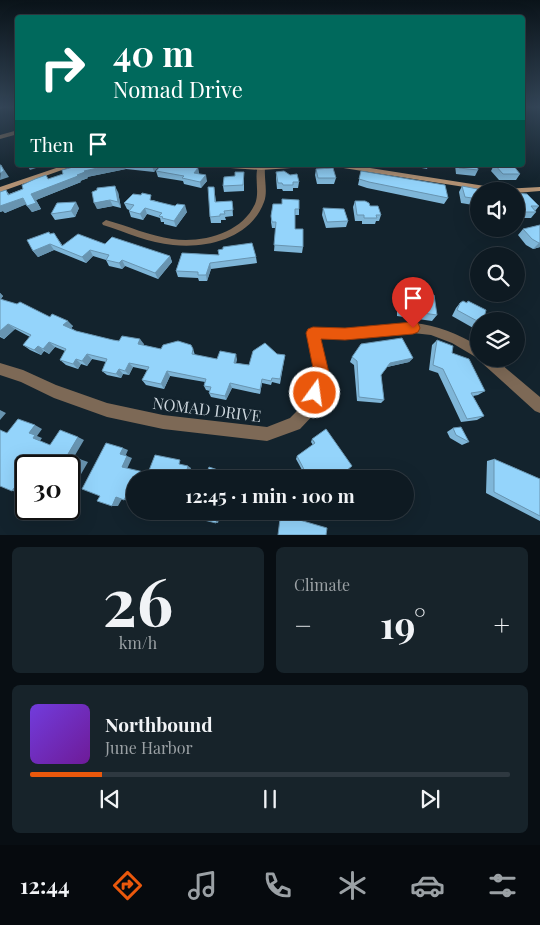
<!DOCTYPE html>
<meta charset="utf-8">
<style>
:root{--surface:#0e1a22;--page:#17232a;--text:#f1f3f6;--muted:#9ba1a5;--line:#2e3840;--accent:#ea580c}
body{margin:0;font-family:"Playfair Display",serif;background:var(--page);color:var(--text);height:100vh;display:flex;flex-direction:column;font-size:19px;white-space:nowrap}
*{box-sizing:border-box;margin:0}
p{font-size:16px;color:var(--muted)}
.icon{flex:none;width:28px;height:28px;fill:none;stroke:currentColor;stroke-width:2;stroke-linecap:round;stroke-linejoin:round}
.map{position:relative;height:535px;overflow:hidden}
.sheet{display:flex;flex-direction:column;gap:12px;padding:12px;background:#080e13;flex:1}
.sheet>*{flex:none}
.guide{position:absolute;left:15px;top:15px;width:510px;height:152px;border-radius:5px;box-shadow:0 5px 20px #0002,0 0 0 1px var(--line);background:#00695c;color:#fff;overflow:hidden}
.tools{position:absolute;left:470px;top:182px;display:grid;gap:10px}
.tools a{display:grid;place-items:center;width:55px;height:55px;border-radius:50%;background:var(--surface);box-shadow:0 5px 20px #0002,0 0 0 1px var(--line);font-size:25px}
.speed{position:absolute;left:15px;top:455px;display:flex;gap:10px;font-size:25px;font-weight:700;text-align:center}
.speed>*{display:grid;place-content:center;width:65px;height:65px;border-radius:50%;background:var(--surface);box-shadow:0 5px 20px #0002,0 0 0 1px var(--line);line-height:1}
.speed .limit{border:2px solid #111;border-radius:8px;background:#fff;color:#111}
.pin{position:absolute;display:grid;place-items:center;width:42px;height:42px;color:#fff;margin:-51px -21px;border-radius:50% 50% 50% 0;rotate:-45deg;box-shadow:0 0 5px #0007}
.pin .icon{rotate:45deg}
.me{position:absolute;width:55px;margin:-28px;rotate:14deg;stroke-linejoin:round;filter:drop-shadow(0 0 4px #0008)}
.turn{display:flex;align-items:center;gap:18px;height:105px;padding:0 15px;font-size:22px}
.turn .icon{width:65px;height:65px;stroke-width:2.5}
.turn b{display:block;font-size:35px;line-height:42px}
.then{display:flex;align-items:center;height:48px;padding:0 15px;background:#0003;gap:10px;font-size:19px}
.big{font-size:38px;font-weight:700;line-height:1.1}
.sheet .card{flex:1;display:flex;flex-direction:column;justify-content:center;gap:8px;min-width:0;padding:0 18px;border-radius:8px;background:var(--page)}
.sheet .dial{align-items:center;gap:0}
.dial b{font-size:65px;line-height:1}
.song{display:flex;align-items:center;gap:15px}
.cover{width:60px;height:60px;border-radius:8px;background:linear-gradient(135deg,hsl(260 70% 55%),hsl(280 70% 35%))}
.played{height:5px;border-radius:2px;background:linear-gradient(90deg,var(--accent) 15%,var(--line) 15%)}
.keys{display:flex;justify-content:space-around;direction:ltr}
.heat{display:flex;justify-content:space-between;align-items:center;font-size:28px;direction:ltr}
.sheet .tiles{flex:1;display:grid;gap:12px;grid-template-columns:1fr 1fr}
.card:last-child{grid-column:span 2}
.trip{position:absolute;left:126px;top:470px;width:288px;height:50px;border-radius:25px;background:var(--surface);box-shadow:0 5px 20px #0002,0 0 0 1px var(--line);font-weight:700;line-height:50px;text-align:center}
.tab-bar{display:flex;height:80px;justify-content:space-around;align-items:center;background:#060a0e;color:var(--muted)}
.tab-bar .icon{width:35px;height:35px}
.tab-bar .on{color:var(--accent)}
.tab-bar b{font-size:22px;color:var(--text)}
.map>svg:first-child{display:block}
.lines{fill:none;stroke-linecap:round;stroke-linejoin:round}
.minor{fill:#7d6956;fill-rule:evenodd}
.secondary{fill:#b29274;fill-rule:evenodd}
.wall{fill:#7fb6d8}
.shaded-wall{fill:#6894b0}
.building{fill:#94d4fb;stroke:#6894b0}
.route{fill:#ea580c;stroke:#983908}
.labels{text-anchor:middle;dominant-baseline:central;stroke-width:5;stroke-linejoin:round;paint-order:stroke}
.near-street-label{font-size:16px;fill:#ccd6dd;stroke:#13232d}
</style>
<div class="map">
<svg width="540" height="535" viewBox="0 0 540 535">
<rect width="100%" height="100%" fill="#13232d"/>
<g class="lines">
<!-- minor -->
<path class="minor" d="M0 106H8L0 109Z
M18 130V134L0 139V135Z
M258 166 265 168C264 179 268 192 264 202 251 238 207 249 173 245 149 243 126 232 103 225L102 223 106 220C128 226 150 236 172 239 202 243 241 234 255 204 260 192 254 178 258 166Z
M413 323C437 325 458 334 479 346V359L452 343 431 335 413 333 345 339H320L328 373 317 411 300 429 267 441 163 429 107 417 54 398 21 382 0 375V363L23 370 56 385 107 403 163 415 267 427 290 418 306 402 316 373 307 333 309 329 313 328 345 329Z
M480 359H495L540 397V413L535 411 482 363Z"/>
<!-- secondary -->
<path class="secondary" d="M65 165H76L0 192V187Z
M212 165H310L306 167 261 170 216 167Z
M333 165H351L504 189 540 187V191L516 193V191H490L337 167Z"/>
</g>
<!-- wall -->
<path class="wall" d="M81 165 159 166 154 172 126 169 87 177 88 178 80 181 81 182 36 200 41 209 32 212 26 204 5 213 3 211 0 212V192L6 190 9 194 63 174Z
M406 165H435L434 167 428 166 427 169Z
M455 165H477L478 170 475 176 456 174Z
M494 165 520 174 516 180H499L491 171Z
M174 166 198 168 199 174 207 181 201 188 184 184 183 181 158 177 156 171Z
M316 169 336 178 334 184H317L315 175Z
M361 171 448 198 444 204 367 188 358 185Z
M244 172V191L224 192 223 186 235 176Z
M276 172 299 182 298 188H293V191H283L282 189H277L276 178Z
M462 186 479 191V206L461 203 459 192Z
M214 187 216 202 232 201 233 216 225 217 226 220H221V223H211L210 217Z
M118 192 121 208 113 206 97 209Z
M516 193 539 206 535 211 536 212 531 218H519L516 215Z
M153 200 187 212 176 227 164 224V222H161L160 218 147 214 143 220 131 217 129 211V210L127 209 124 203Z
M355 201 370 206 381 215 379 221H376L375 224H362V221H355L353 207Z
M273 204 299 209V215H295V229L303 247 302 253 274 251 276 228H272L271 222V216Z
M79 208 75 217 55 220 51 214Z
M323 208 348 221 346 227 326 228 322 215Z
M540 225V247L533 249 526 245 518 235 523 229Z
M50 234 58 239 63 246 105 244 170 256 172 262 158 279 125 266 122 269 109 266 106 260 93 256 86 263 54 250 38 257 33 251Z
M182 253 256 257 257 263 211 269 207 281H199L198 278 178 277 176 271Z
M400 292 413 296 414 294 419 295 420 293 437 315 432 321 397 316V298Z
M0 293 3 296 1 299 50 317 73 326 71 328 76 331 113 340 144 344 143 345 161 349H193L195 355 217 359H237L236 363 249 365 277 354 285 355 280 384 272 382 271 385 262 383 260 394 232 388 226 400 211 397 209 393 210 391 206 390 204 386 205 382 170 376 164 389 146 385 142 380 147 370 133 367 129 375 123 374 121 378 107 375 102 371 106 362 92 359 87 366 81 364 78 369 66 365 60 360 65 351 55 347 49 354 44 351 41 355 30 350 23 345 30 337 15 329 4 339 0 337Z
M468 301 479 321V338L473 335 475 329 452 316 456 308 460 303H466Z
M437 340 452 353 485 391 478 395 473 396 484 416 477 420 461 422 438 373 429 370 432 345Z
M352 357 413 358 409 362 387 367 381 375 384 400 381 403 357 401 354 365 350 362Z
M453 428 469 442 462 445 450 438 447 432Z
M312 439 336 479H307L296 459 297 456 313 445 311 442Z
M494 459 540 479V521L486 493 487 461Z"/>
<!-- shaded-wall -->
<path class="shaded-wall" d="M1 165 9 177 0 180Z
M27 165H45L30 170Z
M111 165H124L126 169 87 177 88 178 80 181 81 182 36 200 41 209 32 212 27 206 31 194 84 171Z
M153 165 159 166 154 172 152 166Z
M198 168 199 174 194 173Z
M206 175 207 181 201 188 200 182Z
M115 186 118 192 121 208 118 202Z
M23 198 27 204 5 213 3 211 0 212V206Z
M110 200 113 206 97 209 94 203Z
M76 202 79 208 75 217 71 211Z
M185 205 187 212 176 227 174 221Z
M145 208 147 214 143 220 140 214Z
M539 243H540V247L533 249Z
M50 244 54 250 38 257 33 251Z
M90 250 93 256 86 263 82 257Z
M170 256 172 262 158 279 155 273Z
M122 260 125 266 122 269 119 263Z
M210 263 211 269 207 281 206 275Z
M0 293 3 296 0 300Z
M68 321 73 326 69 331 63 325Z
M8 324 15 329 4 339 0 336V331Z
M140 339 144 344 141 349 138 344Z
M49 342 55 347 49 354 43 349Z
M38 346 44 351 41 355 34 350Z
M87 354 92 359 87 366 82 361Z
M236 354 237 359 235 367 234 363Z
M413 358 409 362 387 367 390 363Z
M76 359 81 364 78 369 73 364Z
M129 363 133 367 129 375 125 371Z
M119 369 123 374 121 378 116 374Z
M167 371 170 376 164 389 161 384Z
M262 379V383L260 394V390Z
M230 383 232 388 226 400 225 396Z
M0 410 6 413 0 420Z
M35 425 42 429 37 436 42 438 40 441 33 438 29 433Z
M78 437 84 440 74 457 88 462 69 495 68 454Z
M123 448 128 450 125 457 120 454Z
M127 456 132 458 127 469 122 467Z
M188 466 191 468 188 479H184Z
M14 488 24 489 21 492 12 491Z
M128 492 133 493 130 501 124 500Z
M116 497 122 499 118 506H112Z
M173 511H177L173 514H169Z
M234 511H236L234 520 232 519Z
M218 515 220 516 218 523H216Z"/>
<!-- building -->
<path class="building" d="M0 165H1L4 171 0 173Z
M81 165H111L84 171 85 172 77 175 78 176 31 194 36 203 27 206 23 198 0 206V192L6 190 8 195 23 189 22 185 35 179 46 175 48 179 63 174 62 170Z
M161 165 174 166 175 165H182L198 168 194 173 206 175 200 182 182 178 184 176 156 171Z
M459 165H477L478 170 459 168Z
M495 165H513L520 174H503Z
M333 168 336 178H318L316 169Z
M284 171 290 175 297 174 299 182H293V185H283L282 183H278L276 172Z
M361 171 445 185 448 198 369 182 359 179Z
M235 172H244L243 185 223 186 224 177 235 176Z
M115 186 118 202 110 200 94 203 92 192 97 190V188Z
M462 186 483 190V191H479V199L465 197Z
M208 187H214L215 202 232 201 233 210 224 211 225 214H220V216L210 217Z
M142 193 151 195 150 200 175 206 177 204 185 205 174 221 162 218 163 217 159 216 162 213 145 208 140 214 129 211 134 205 124 203 133 194 141 195Z
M516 193 527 194 539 206H531L536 212H524L516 203Z
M282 199 299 200V209H295V229H303V247L274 245 276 222H272L271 216 273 204H282Z
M355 201H365L369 203 370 206H378L381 215H376L377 218H364V215H357Z
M76 202 71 211 51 214 57 203Z
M323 208 344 209 348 221 327 222Z
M540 225V243H539L532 239 523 229Z
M49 232 50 234 54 233 62 246 78 234 105 244 112 237 170 256 155 273 122 260 119 263 106 260 109 255 90 250 82 257 50 244 33 251 27 240Z
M252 243 256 257 210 263 206 275H198V272L176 271 182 253 219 255 218 250 223 249V247Z
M400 292 414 296V294L421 295 420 293 434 295 437 315 401 310Z
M0 299 17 304 20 302 50 317 52 314 68 321 63 325 76 331 113 340 119 341 122 336 140 339 138 344 161 349 163 345 178 341 191 345 193 349 192 354 217 359 220 351 236 354 234 363 249 365 253 351 265 343 277 354 285 355 280 379 272 378 271 381 262 379 260 390 230 383 225 396 209 393 211 387 204 386 206 379 167 371 161 384 142 380 149 367 129 363 125 371 119 369 116 374 102 371 107 359 87 354 82 361 76 359 73 364 60 360 66 349 49 342 43 349 38 346 34 350 23 345 31 335 8 324 0 331Z
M463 301 467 303 468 301 486 310 485 314 500 321H479V322L457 310 460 303Z
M402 338 413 358 390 363 381 375 384 400 359 397 357 361 352 357 361 344Z
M437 340 453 346 452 353 469 359 485 391 471 393 484 416 467 419 443 369 433 365Z
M18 419 35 425 29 433 35 435 33 438 50 445 60 430 78 437 68 454 81 460 69 481V466H26V493L14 488 12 491 0 486V430L7 433Z
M461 427 469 442 456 435 453 428Z
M326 429 352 466 336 479H309L297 456 315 443 312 439Z
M106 443 123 448 120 454 127 456 122 467 148 473 155 455 180 460 179 464 188 466 184 479H135V494L128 492 124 500 116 497 112 506 97 501 100 496 82 489Z
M494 459 540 479V516L494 492Z
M209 467 242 478 241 479H203L205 471 207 472Z
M161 511H173L169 514Z
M204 511H234L232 519 218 515 216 523 204 520 206 512Z
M281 511H295L296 519 327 528 326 535H278Z"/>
<!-- sky -->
<linearGradient id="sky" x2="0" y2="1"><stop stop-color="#0a1319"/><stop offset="0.59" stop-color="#334557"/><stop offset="1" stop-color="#334557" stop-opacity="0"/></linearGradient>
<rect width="540" height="181" fill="url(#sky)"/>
<!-- route -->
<path class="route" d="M413 322 418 323 420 328 418 332 413 334 345 340 321 339 329 373 320 399 315 401 309 399 307 393 314 373 306 333 308 329 313 327 345 328Z"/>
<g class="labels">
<!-- near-street labels -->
<g class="near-street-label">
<text transform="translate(207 409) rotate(7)">NOMAD DRIVE</text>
</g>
</g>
</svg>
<div class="tools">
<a><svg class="icon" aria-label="sound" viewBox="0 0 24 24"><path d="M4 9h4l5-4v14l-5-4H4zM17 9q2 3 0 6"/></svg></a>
<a><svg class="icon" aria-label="search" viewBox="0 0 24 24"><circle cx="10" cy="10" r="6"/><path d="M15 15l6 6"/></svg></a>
<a><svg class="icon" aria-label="layers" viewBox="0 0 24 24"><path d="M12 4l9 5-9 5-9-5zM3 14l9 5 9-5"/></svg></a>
</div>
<div class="speed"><div class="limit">30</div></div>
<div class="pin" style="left:413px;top:328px;background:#d93025"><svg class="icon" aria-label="arrive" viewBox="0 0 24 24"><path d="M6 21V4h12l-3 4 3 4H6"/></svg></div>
<svg class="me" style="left:315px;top:393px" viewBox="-20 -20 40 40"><circle r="17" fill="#ea580c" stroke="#fff" stroke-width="3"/><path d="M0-11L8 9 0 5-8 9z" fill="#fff"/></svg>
<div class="trip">12:45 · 1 min · 100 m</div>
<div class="guide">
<div class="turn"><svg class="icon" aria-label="right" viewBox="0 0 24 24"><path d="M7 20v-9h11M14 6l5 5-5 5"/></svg><div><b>40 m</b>Nomad Drive</div></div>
<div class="then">Then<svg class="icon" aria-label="arrive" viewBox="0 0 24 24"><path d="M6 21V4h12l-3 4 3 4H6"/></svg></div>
</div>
</div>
<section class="sheet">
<div class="tiles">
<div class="card dial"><b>26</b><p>km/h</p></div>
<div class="card"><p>Climate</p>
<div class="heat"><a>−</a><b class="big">19°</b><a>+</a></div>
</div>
<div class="card">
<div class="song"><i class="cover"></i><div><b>Northbound</b><p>June Harbor</p></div></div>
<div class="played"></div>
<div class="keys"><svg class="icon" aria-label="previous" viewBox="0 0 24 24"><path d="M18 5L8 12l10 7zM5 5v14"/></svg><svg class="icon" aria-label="pause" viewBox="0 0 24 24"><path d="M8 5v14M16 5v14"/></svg><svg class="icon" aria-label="next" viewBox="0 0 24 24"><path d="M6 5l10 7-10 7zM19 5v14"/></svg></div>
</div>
</div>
</section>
<nav class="tab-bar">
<b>12:44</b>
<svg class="icon on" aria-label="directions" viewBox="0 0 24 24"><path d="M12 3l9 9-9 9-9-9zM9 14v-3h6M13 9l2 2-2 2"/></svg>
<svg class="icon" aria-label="music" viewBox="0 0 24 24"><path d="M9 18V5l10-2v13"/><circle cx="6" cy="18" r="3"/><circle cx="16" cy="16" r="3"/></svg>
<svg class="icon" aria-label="phone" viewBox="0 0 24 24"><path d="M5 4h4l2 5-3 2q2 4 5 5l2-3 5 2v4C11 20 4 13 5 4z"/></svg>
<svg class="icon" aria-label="climate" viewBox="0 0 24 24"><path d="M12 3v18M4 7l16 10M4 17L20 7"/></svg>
<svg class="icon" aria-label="car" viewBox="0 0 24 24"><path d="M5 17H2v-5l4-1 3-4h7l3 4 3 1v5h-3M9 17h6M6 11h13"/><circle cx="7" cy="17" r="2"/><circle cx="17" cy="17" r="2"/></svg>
<svg class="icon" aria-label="filters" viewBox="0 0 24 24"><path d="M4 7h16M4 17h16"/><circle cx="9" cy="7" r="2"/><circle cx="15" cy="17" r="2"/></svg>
</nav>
